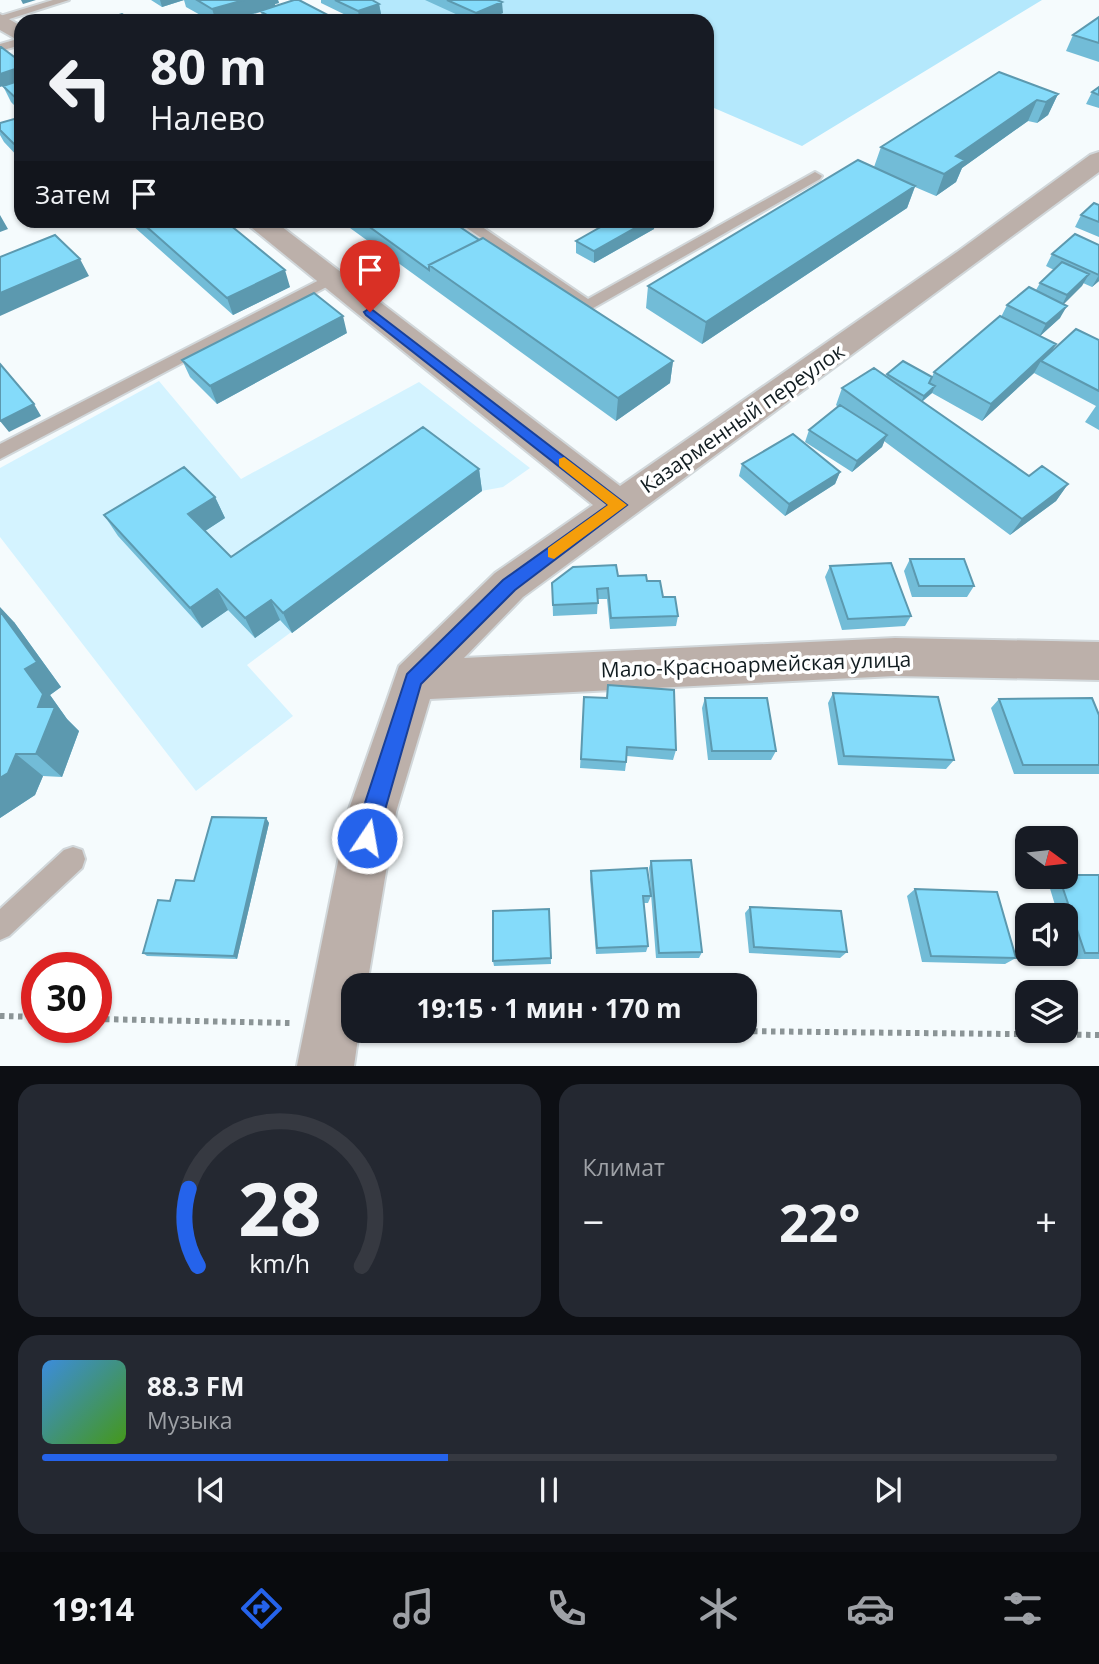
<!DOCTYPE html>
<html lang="ru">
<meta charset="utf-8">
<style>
:root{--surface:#171b24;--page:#242831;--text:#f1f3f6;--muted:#9ea1a6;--line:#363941;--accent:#2563eb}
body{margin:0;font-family:"Open Sans",sans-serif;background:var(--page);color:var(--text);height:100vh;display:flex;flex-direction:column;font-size:26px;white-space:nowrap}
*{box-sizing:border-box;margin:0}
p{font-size:23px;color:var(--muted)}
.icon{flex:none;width:38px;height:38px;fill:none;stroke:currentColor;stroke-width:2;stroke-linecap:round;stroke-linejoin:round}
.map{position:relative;height:1066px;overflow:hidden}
.panel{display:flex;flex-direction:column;gap:18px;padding:18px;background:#0d0f14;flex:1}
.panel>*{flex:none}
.hud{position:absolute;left:14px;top:14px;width:700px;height:214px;border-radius:21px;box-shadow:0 2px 5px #0004;background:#171b24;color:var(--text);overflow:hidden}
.needle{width:46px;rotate:105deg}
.tools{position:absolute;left:1015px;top:826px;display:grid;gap:14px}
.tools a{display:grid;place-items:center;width:63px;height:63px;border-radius:14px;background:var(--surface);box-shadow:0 2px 5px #0004;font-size:35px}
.speed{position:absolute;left:21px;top:952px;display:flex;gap:14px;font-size:35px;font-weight:700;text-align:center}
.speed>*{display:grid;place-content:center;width:91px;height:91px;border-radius:50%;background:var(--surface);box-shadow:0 2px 5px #0004;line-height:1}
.speed .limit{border:10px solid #d22;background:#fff;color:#111}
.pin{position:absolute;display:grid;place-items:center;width:60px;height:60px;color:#fff;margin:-72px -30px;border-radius:50% 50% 50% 0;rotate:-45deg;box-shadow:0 0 7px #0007}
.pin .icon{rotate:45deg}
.me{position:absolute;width:77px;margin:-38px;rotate:12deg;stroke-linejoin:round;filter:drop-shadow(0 0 5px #0008)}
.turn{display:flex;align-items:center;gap:24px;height:147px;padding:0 21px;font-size:32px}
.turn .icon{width:91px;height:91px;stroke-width:2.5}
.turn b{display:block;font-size:49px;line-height:60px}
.then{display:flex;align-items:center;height:66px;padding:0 21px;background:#0003;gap:14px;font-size:26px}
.big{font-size:52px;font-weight:700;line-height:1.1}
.panel .tile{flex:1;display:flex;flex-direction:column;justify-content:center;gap:10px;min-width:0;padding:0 24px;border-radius:21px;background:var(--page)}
.panel .dial{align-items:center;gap:0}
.dial svg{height:182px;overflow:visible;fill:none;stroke:var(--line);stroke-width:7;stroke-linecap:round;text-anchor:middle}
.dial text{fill:var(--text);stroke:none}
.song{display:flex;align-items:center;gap:21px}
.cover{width:84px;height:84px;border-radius:10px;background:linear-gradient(135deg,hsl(210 70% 55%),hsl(100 70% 35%))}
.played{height:7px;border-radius:4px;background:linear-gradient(90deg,var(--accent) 40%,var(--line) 40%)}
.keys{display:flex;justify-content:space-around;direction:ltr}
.heat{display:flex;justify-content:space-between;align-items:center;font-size:38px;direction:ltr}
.panel .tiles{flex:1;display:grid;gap:18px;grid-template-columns:1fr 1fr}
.tile:last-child{grid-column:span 2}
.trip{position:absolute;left:341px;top:973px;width:416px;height:70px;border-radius:21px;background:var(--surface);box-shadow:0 2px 5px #0004;font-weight:700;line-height:70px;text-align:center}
.menu{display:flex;height:112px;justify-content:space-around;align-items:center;background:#090b0e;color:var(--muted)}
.menu .icon{width:49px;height:49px}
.menu .on{color:var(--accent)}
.menu b{font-size:32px;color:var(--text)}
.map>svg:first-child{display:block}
.built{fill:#d4f3ff}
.green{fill:#b4e8fc}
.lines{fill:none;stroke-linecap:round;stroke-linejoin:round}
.lane-casing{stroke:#d1d7da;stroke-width:4}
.street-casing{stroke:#d1d7da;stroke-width:4}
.path{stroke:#8b9496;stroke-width:6;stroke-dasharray:4.5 4.5;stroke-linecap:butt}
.lane{fill:#bcb0aa;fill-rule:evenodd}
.street{fill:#bcb0aa;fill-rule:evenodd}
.wall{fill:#72bcd7}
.shaded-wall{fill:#5c99af}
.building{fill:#84dbfa;stroke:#5c99af;stroke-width:2}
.route{fill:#2563eb;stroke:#184099;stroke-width:2}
.slow{fill:#f59e0b}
.labels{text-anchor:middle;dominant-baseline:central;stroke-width:7;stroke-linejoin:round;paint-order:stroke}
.street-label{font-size:21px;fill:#121d21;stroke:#fff}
</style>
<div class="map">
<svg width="1099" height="1066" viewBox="0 0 1099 1066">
<rect width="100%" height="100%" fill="#f5fbfd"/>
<!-- built -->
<path class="built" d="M159 381 241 479 419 382 530 468 503 487 481 491 247 665 293 716 196 791 0 537V468Z"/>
<!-- green -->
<path class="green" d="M350 0H1042L802 146 707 105V21H394Z"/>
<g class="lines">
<defs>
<path id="lane" d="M53 0H69L0 22V16Z
M21 38V45L0 51V44Z
M815 172 822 176 820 179 588 311 455 220H472L588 299Z
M329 275 336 280 334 283 0 459V444Z
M73 847 82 850 85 859 82 868 9 936 0 940V909L64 850Z"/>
<path id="street" d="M0 14 21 26V42L0 30Z
M1099 152V172L523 597 464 658 895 638 1099 642V680L895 676 430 699 396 812 367 985H354V1031H359L354 1066H297L348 812 399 666 495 573 593 505 242 220H273L620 486 957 252 1090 155Z"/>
</defs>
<!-- lane casing -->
<use href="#lane" class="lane-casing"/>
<!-- street casing -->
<use href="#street" class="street-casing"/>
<!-- path -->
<path class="path" d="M0 1016 37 1017
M96 1019 291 1023
M735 1031 1099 1035"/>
<!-- lane -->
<use href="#lane" class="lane"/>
<!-- street -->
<use href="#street" class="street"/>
</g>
<!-- wall -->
<path class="wall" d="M151 0H184L162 7Z
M184 0H278L279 3 275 4V6L328 15 329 21H263L261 12 228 21H211L186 7Z
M321 0H372L379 4 381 14 362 21H358L321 3Z
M425 0H497L503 13 483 21H471Z
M1099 17V62L1066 51 1073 35Z
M21 62V112L11 102 3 86Z
M1099 87V108L1086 104 1092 92Z
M1058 94 1048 115 1037 123 1028 121 962 168 956 182 936 196 915 187 907 208 702 344 646 308 648 286 874 167 881 147Z
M21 117V160L4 142 0 135V123Z
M1099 205V237L1075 227 1081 215Z
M130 220H224L290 287 233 315 132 225Z
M339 220H450L673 361 670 383 616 421Z
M533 220H560L546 228Z
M613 220H655L654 229 594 263 576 253V241Z
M1099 245V281L1092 287 1083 283 1063 304 1060 318 1040 336 1056 344 1052 351 1099 340V430L1085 422 1096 406 1034 373 982 421 932 393 922 402 1029 476 1068 484 1056 501 1010 535 884 441 882 447 852 472 805 442 809 430 838 407 836 405 842 388 886 377 887 374 932 377 934 372 1001 317 1007 305 1036 290 1040 283 1054 270 1046 266 1052 254Z
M347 333 217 404 190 377 182 360Z
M742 464 840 472 835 484 785 516 739 476Z
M479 469 482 491 292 633 280 620 255 638 228 610 202 628 118 536 104 515 215 497 225 518 205 531 231 557Z
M910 559 974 586 967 597H912L904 571Z
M830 566 911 616 905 626 842 630 825 577Z
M618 576 647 581 663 597 678 616 676 626 610 629 607 599H598L597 614 553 616 552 583Z
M14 622 61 687 50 695 67 719 79 731 62 777 43 776 35 795 0 818Z
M608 685 676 750 673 760 627 756 625 771 580 768 584 697 607 698Z
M833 693 954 760 946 769 838 765 828 703Z
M705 698 776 751 771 760H708L702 708Z
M999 699 1099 715V774H1014L991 708Z
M266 818 269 823 237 959 147 956 143 953 170 901Z
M651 861 702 952 699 958H656L649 868Z
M591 871 651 896 648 903H643L648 946 646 952 596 954 590 879Z
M1099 875V959H1072L1066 938V915H1058L1048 882 1056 877Z
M915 889 1016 958 1005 964 922 962 907 896Z
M750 907 847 952 840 958 749 953 745 913Z
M549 909 551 964 494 966 493 961Z"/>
<!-- shaded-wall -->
<path class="shaded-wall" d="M21 0H36L23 4Z
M160 0H184L162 7Z
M244 0H278L279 3 275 4 276 7 228 21H216L212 9Z
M502 2 503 13 483 21H476V13Z
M379 4 381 14 360 21 358 11Z
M328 15 329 21H312Z
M21 67V80L0 87V74Z
M1058 94 1048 115 1037 123 1046 102Z
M1037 100 1028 121 962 168 956 182 936 196 944 174 956 156Z
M21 142V158L14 144Z
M915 186 907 208 702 344 706 322Z
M0 215 8 229 0 232Z
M546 220H560L546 228Z
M649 220H655L654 229 594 263V251Z
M80 259 89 276 0 316V293Z
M285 270 290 287 233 315 227 298Z
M1089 274 1082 286 1061 307 1067 295Z
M1099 275V281L1092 287Z
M1067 306 1060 318 1039 337 1046 324Z
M343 316 347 333 217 404 210 386Z
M1056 344 1045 362 1041 361 1034 373 982 421 991 404Z
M673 361 670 383 616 421 618 398Z
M935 386 932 393 921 402 924 396Z
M34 404 41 416 9 432 0 421Z
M887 435 882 447 852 472 857 461Z
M479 469 482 491 292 633 283 613Z
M840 472 835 484 785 516 789 504Z
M1068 484 1056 501 1010 535 1022 519Z
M215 497 225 518 199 535 188 514Z
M217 589 228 610 202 628 190 608Z
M271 600 280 620 255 638 245 618Z
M0 607 14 622 61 687 50 695 67 719 79 731 62 777 36 754 38 707 25 669 0 611Z
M16 754 43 776 35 795 0 818V778Z
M266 818 269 823 237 959 234 956Z"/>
<!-- building -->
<path class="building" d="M197 0H244L212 9Z
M294 0H299L328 15 312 21H278L260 11Z
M335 0H372L379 4 358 11Z
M447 0H497L502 2 476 13Z
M122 14 134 21H99Z
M390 16 400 21H375Z
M1099 17V43L1073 35Z
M0 47H1L21 62V67L0 74Z
M999 72 1058 94 1046 102 1037 100 956 156 965 160 944 174 881 147Z
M21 80V103L3 86Z
M1099 87V95L1092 92Z
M21 117V142L14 144 0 130V123Z
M858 160 915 186 706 322 648 286Z
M1094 203 1099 205V222L1081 215Z
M139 220H224L285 270 227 298Z
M360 220H450L479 240 429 265V270Z
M613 220H649L594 251 576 241Z
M1075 234 1099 245V275L1052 254Z
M55 235 80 259 0 293V257Z
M483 238 673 361 618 398 429 265Z
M1062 262 1089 274 1067 295 1040 283Z
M1029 287 1067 306 1046 324 1007 305Z
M314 293 343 316 210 386 182 360Z
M1000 316 1056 344 991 404 934 372Z
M1076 329 1099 340V391L1041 361Z
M903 361 932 377 929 383 935 386 924 396 887 374Z
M0 364 34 404 0 421Z
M874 368 1029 476 1042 466 1068 484 1022 519 842 388Z
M840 405 887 435 857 461 809 430Z
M423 427 479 469 283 613 271 600 245 618 217 589 190 608 104 515 184 467 215 497 188 514 231 557Z
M793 434 840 472 789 504 742 464Z
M910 559H964L974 586H919Z
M891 563 911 616 848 619 830 566Z
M616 565 618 576 646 575 647 581H660L663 597H675L678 616 611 618 608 588 597 589 598 603 553 605 552 583 573 567Z
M0 611 37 662 25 669 43 694 38 707H55L36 754H16L8 773 0 778Z
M608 685 674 690 676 750 627 747 626 762 581 759 584 697 607 698Z
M833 693 938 697 954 760 844 756Z
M705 698H767L776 751H712Z
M1092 698 1099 715V765H1023L999 699Z
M212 817 266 818 234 956 143 953 158 900 170 901 176 880 194 881Z
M691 860 702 952 659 953 651 861Z
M647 868 651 896H643L648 946 597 948 591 871Z
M1066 875H1099V953H1085L1059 877H1066Z
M915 889 997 892 1016 958 931 956Z
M750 907 841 911 847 952 754 947Z
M549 909 551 958 493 961V911Z"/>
<!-- route -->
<path class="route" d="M370 308 627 505 515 590 421 684 375 845 367 848 360 845 357 838 362 812 407 674 503 580 608 505 366 315 364 312Z"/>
<!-- slow -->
<path class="slow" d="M564 457 627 505 554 559 548 557V548L608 505 559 466V459Z"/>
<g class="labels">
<!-- street labels -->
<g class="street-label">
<text transform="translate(742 418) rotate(-35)">Казарменный переулок</text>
<text transform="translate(756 664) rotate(-2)">Мало-Красноармейская улица</text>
</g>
</g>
</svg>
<div class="tools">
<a><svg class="needle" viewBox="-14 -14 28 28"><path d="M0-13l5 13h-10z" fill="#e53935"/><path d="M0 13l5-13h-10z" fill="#9ea1a6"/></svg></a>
<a><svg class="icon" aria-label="sound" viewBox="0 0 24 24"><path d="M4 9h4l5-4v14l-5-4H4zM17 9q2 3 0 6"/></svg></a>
<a><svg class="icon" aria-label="layers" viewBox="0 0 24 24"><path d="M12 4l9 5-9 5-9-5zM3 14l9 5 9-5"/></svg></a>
</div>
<div class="speed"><div class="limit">30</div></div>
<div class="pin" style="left:370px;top:312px;background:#d93025"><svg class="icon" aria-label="arrive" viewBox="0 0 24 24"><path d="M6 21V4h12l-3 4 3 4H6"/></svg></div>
<svg class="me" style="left:367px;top:838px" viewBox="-20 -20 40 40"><circle r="17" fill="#2563eb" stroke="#fff" stroke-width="3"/><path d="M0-11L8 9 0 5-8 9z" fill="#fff"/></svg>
<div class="trip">19:15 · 1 мин · 170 m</div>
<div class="hud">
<div class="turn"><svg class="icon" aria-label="left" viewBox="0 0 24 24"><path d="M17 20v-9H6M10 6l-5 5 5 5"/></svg><div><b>80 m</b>Налево</div></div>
<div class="then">Затем<svg class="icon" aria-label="arrive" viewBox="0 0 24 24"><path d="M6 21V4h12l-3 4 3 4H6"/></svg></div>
</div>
</div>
<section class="panel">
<div class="tiles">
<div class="tile dial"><svg viewBox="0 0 100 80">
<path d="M14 69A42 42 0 1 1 86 69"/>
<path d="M14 69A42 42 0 0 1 10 35" stroke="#2563eb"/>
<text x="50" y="56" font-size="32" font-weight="700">28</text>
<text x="50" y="72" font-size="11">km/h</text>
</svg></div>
<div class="tile"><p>Климат</p>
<div class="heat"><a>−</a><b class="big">22°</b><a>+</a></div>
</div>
<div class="tile">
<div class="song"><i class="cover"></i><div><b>88.3 FM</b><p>Музыка</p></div></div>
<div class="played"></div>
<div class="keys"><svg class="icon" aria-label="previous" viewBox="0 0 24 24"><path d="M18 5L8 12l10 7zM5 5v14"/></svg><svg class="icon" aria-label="pause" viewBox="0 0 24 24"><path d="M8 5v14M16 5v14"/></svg><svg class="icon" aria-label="next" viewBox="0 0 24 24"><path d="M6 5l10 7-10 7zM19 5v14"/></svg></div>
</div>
</div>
</section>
<nav class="menu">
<b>19:14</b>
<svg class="icon on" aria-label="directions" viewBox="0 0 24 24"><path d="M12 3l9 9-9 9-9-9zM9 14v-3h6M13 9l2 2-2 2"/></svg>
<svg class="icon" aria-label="music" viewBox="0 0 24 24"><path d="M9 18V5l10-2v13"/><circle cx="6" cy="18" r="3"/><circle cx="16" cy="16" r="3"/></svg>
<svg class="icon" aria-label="phone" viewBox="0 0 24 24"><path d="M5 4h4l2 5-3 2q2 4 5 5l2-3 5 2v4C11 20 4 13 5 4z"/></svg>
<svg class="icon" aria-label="climate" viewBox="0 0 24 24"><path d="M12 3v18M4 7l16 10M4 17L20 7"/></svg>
<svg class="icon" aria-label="car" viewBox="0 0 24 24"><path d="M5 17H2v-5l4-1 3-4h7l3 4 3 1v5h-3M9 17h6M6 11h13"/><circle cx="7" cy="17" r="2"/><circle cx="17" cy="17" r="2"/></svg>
<svg class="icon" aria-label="filters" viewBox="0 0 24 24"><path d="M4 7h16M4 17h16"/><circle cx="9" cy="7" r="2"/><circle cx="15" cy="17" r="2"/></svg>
</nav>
